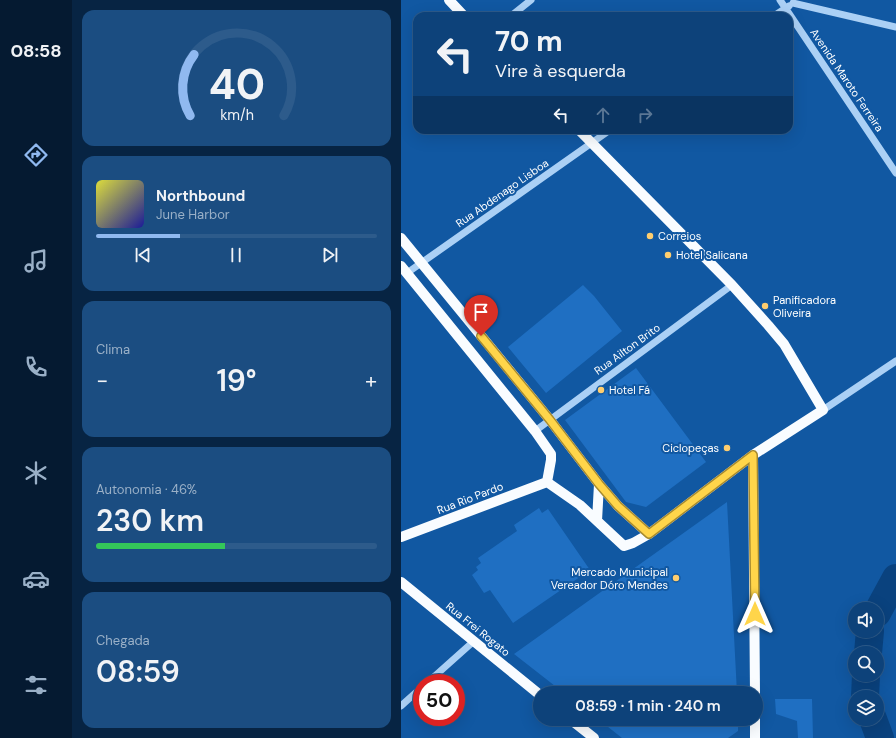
<!DOCTYPE html>
<html lang="pt">
<meta charset="utf-8">
<style>
:root{--surface:#0d427a;--page:#1b4d81;--text:#f1f3f6;--muted:#9ab0c7;--line:#2d5b8b;--accent:#90b9f0}
body{margin:0;font-family:"DM Sans",sans-serif;background:var(--page);color:var(--text);height:100vh;display:flex;flex-direction:column;font-size:15px;white-space:nowrap}
*{box-sizing:border-box;margin:0}
p{font-size:13px;color:var(--muted)}
.icon{flex:none;width:22px;height:22px;fill:none;stroke:currentColor;stroke-width:2;stroke-linecap:round;stroke-linejoin:round}
.map{position:relative;flex:1;overflow:hidden}
.drawer{display:flex;flex-direction:column;gap:10px;padding:10px;background:#072443;width:329px}
.drawer>*{flex:none}
.banner{position:absolute;left:12px;top:12px;width:380px;height:122px;border-radius:12px;box-shadow:0 4px 16px #0002,0 0 0 1px var(--line);background:#0d427a;color:var(--text);overflow:hidden}
.controls{position:absolute;left:447px;top:602px;display:grid;gap:8px}
.controls a{display:grid;place-items:center;width:36px;height:36px;border-radius:50%;background:var(--surface);box-shadow:0 4px 16px #0002,0 0 0 1px var(--line);font-size:20px}
.speed{position:absolute;left:12px;top:674px;display:flex;gap:8px;font-size:20px;font-weight:700;text-align:center}
.speed>*{display:grid;place-content:center;width:52px;height:52px;border-radius:50%;background:var(--surface);box-shadow:0 4px 16px #0002,0 0 0 1px var(--line);line-height:1}
.speed .limit{border:6px solid #d22;background:#fff;color:#111}
.pin{position:absolute;display:grid;place-items:center;width:34px;height:34px;color:#fff;margin:-41px -17px;border-radius:50% 50% 50% 0;rotate:-45deg;box-shadow:0 0 4px #0007}
.pin .icon{rotate:45deg}
.me{position:absolute;width:44px;margin:-22px;rotate:0deg;stroke-linejoin:round;filter:drop-shadow(0 0 3px #0008)}
.turn{display:flex;align-items:center;gap:14px;height:84px;padding:0 16px;font-size:18px}
.turn .icon{width:52px;height:52px;stroke-width:2.5}
.turn b{display:block;font-size:28px;line-height:34px}
.lanes{display:flex;align-items:center;height:38px;padding:0 16px;background:#0003;justify-content:center;gap:20px;direction:ltr}
.lanes .off{opacity:.35}
.big{font-size:30px;font-weight:600;line-height:1.1}
.drawer .card{flex:1;display:flex;flex-direction:column;justify-content:center;gap:6px;min-width:0;padding:0 14px;border-radius:12px;background:var(--page)}
.drawer .dial{align-items:center;gap:0}
.dial svg{height:104px;overflow:visible;fill:none;stroke:var(--line);stroke-width:7;stroke-linecap:round;text-anchor:middle}
.dial text{fill:var(--text);stroke:none}
.song{display:flex;align-items:center;gap:12px}
.cover{width:48px;height:48px;border-radius:6px;background:linear-gradient(135deg,hsl(60 70% 55%),hsl(240 70% 35%))}
.played{height:4px;border-radius:2px;background:linear-gradient(90deg,var(--accent) 30%,var(--line) 30%)}
.keys{display:flex;justify-content:space-around;direction:ltr}
.heat{display:flex;justify-content:space-between;align-items:center;font-size:22px;direction:ltr}
.charge{height:6px;border-radius:3px;background:linear-gradient(90deg,#34c759 46%,var(--line) 0)}
.trip{position:absolute;left:132px;top:686px;width:230px;height:40px;border-radius:20px;background:var(--surface);box-shadow:0 4px 16px #0002,0 0 0 1px var(--line);font-weight:600;line-height:40px;text-align:center}
main{display:flex;flex:1;min-height:0}
.tabs{display:flex;flex-direction:column;width:72px;justify-content:space-around;align-items:center;background:#051a31;color:var(--muted)}
.tabs .icon{width:28px;height:28px}
.tabs .active{color:var(--accent)}
.tabs b{font-size:18px;color:var(--text)}
.map>svg:first-child{display:block}
.lines{fill:none;stroke-linecap:round;stroke-linejoin:round}
.river{stroke:#0a427e;stroke-width:28}
.building{fill:#1f6fc2}
.minor{stroke:#abd0f5;stroke-width:7}
.major{stroke:#f9fcff;stroke-width:10}
.route-casing{stroke:#a68a30;stroke-width:10}
.route{stroke:#ffd54a;stroke-width:7}
.poi-dot{fill:#ffce6f;stroke:#1158a2;stroke-width:1.5}
.labels{text-anchor:middle;dominant-baseline:central;stroke-width:4;stroke-linejoin:round;paint-order:stroke}
.street-label{font-size:11px;fill:#fff;stroke:#1158a2}
.poi-label{font-size:11px;fill:#fff;stroke:#1158a2;text-anchor:start}
</style>
<main>
<nav class="tabs">
<b>08:58</b>
<svg class="icon active" aria-label="directions" viewBox="0 0 24 24"><path d="M12 3l9 9-9 9-9-9zM9 14v-3h6M13 9l2 2-2 2"/></svg>
<svg class="icon" aria-label="music" viewBox="0 0 24 24"><path d="M9 18V5l10-2v13"/><circle cx="6" cy="18" r="3"/><circle cx="16" cy="16" r="3"/></svg>
<svg class="icon" aria-label="phone" viewBox="0 0 24 24"><path d="M5 4h4l2 5-3 2q2 4 5 5l2-3 5 2v4C11 20 4 13 5 4z"/></svg>
<svg class="icon" aria-label="climate" viewBox="0 0 24 24"><path d="M12 3v18M4 7l16 10M4 17L20 7"/></svg>
<svg class="icon" aria-label="car" viewBox="0 0 24 24"><path d="M5 17H2v-5l4-1 3-4h7l3 4 3 1v5h-3M9 17h6M6 11h13"/><circle cx="7" cy="17" r="2"/><circle cx="17" cy="17" r="2"/></svg>
<svg class="icon" aria-label="filters" viewBox="0 0 24 24"><path d="M4 7h16M4 17h16"/><circle cx="9" cy="7" r="2"/><circle cx="15" cy="17" r="2"/></svg>
</nav>
<section class="drawer">
<div class="card dial"><svg viewBox="0 0 100 80">
<path d="M14 69A42 42 0 1 1 86 69"/>
<path d="M14 69A42 42 0 0 1 17 22" stroke="#90b9f0"/>
<text x="50" y="56" font-size="32" font-weight="700">40</text>
<text x="50" y="72" font-size="11">km/h</text>
</svg></div>
<div class="card">
<div class="song"><i class="cover"></i><div><b>Northbound</b><p>June Harbor</p></div></div>
<div class="played"></div>
<div class="keys"><svg class="icon" aria-label="previous" viewBox="0 0 24 24"><path d="M18 5L8 12l10 7zM5 5v14"/></svg><svg class="icon" aria-label="pause" viewBox="0 0 24 24"><path d="M8 5v14M16 5v14"/></svg><svg class="icon" aria-label="next" viewBox="0 0 24 24"><path d="M6 5l10 7-10 7zM19 5v14"/></svg></div>
</div>
<div class="card"><p>Clima</p>
<div class="heat"><a>−</a><b class="big">19°</b><a>+</a></div>
</div>
<div class="card"><p>Autonomia · 46%</p><b class="big">230 km</b><div class="charge"></div></div>
<div class="card"><p>Chegada</p><b class="big">08:59</b></div>
</section>
<div class="map">
<svg width="495" height="738" viewBox="0 0 495 738">
<rect width="100%" height="100%" fill="#1158a2"/>
<g class="lines">
<!-- river -->
<path class="river" d="M476 613 495 578
M467 653 469 631
M464 697 465 675
M472 719 479 738"/>
</g>
<!-- building -->
<path class="building" d="M182 285 193 296 221 331 145 393 107 347Z
M235 368 305 462 245 507 225 502 164 420Z
M326 502 336 693H163L113 654Z
M138 508 141 513 147 509 189 570 112 623 89 590 83 593 71 575 77 570 75 567 80 563 77 558 116 531 113 525Z
M374 699H411L412 738H397L396 721 375 714Z
M197 719H337V731L327 738H221Z"/>
<g class="lines">
<!-- minor -->
<path class="minor" d="M379 0 495 173
M392 3 495 27
M110 16 130 0
M373 16 388 6
M6 273 209 130
M422 410 495 361
M134 431 331 285
M26 683 73 641
M0 706 21 687"/>
<!-- major -->
<path class="major" d="M48 0 63 16
M0 238 149 420 198 484 217 506 248 534
M0 266 134 431 150 454V460L146 482
M352 455 354 693
M146 482 179 505 223 546 232 543 248 534 352 455 422 410 383 344 367 325 331 285 178 130
M196 521 198 484
M0 537 146 482
M0 582 139 695
M169 719 193 738
M354 719V738"/>
</g>
<g class="lines">
<defs>
<path id="route" d="M80 336 149 420 198 484 217 506 248 534 352 455 354 614"/>
</defs>
<!-- route casing -->
<use href="#route" class="route-casing"/>
<!-- route -->
<use href="#route" class="route"/>
</g>
<!-- markers -->
<g class="poi-dot">
<circle cx="249" cy="236" r="4"/>
<circle cx="267" cy="255" r="4"/>
<circle cx="364" cy="306" r="4"/>
<circle cx="200" cy="390" r="4"/>
<circle cx="326" cy="448" r="4"/>
<circle cx="275" cy="578" r="4"/>
</g>
<g class="labels">
<!-- street labels -->
<g class="street-label">
<text transform="translate(446 80) rotate(56)">Avenida Maroto Ferreira</text>
<text transform="translate(101 193) rotate(-35)">Rua Abdenago Lisboa</text>
<text transform="translate(226 349) rotate(-36)">Rua Ailton Brito</text>
<text transform="translate(69 498) rotate(-21)">Rua Rio Pardo</text>
<text transform="translate(77 629) rotate(39)">Rua Frei Rogato</text>
</g>
<!-- poi labels -->
<g class="poi-label">
<text x="257" y="236">Correios</text>
<text x="275" y="255">Hotel Salicana</text>
<text x="372" y="300">Panificadora<tspan x="372" dy="13">Oliveira</tspan></text>
<text x="208" y="390">Hotel Fá</text>
<text x="318" y="448" text-anchor="end">Ciclopeças</text>
<text x="267" y="572" text-anchor="end">Mercado Municipal<tspan x="267" dy="13">Vereador Dóro Mendes</tspan></text>
</g>
</g>
</svg>
<div class="controls">
<a><svg class="icon" aria-label="sound" viewBox="0 0 24 24"><path d="M4 9h4l5-4v14l-5-4H4zM17 9q2 3 0 6"/></svg></a>
<a><svg class="icon" aria-label="search" viewBox="0 0 24 24"><circle cx="10" cy="10" r="6"/><path d="M15 15l6 6"/></svg></a>
<a><svg class="icon" aria-label="layers" viewBox="0 0 24 24"><path d="M12 4l9 5-9 5-9-5zM3 14l9 5 9-5"/></svg></a>
</div>
<div class="speed"><div class="limit">50</div></div>
<div class="pin" style="left:80px;top:336px;background:#d93025"><svg class="icon" aria-label="arrive" viewBox="0 0 24 24"><path d="M6 21V4h12l-3 4 3 4H6"/></svg></div>
<svg class="me" style="left:354px;top:614px" viewBox="-20 -20 40 40"><path d="M0-17L14 15 0 8-14 15z" fill="#ffd54a" stroke="#fff" stroke-width="4"/></svg>
<div class="trip">08:59 · 1 min · 240 m</div>
<div class="banner">
<div class="turn"><svg class="icon" aria-label="left" viewBox="0 0 24 24"><path d="M17 20v-9H6M10 6l-5 5 5 5"/></svg><div><b>70 m</b>Vire à esquerda</div></div>
<div class="lanes"><svg class="icon" aria-label="left" viewBox="0 0 24 24"><path d="M17 20v-9H6M10 6l-5 5 5 5"/></svg><svg class="icon off" aria-label="ahead" viewBox="0 0 24 24"><path d="M12 20V5M6 11l6-6 6 6"/></svg><svg class="icon off" aria-label="right" viewBox="0 0 24 24"><path d="M7 20v-9h11M14 6l5 5-5 5"/></svg></div>
</div>
</div>
</main>
